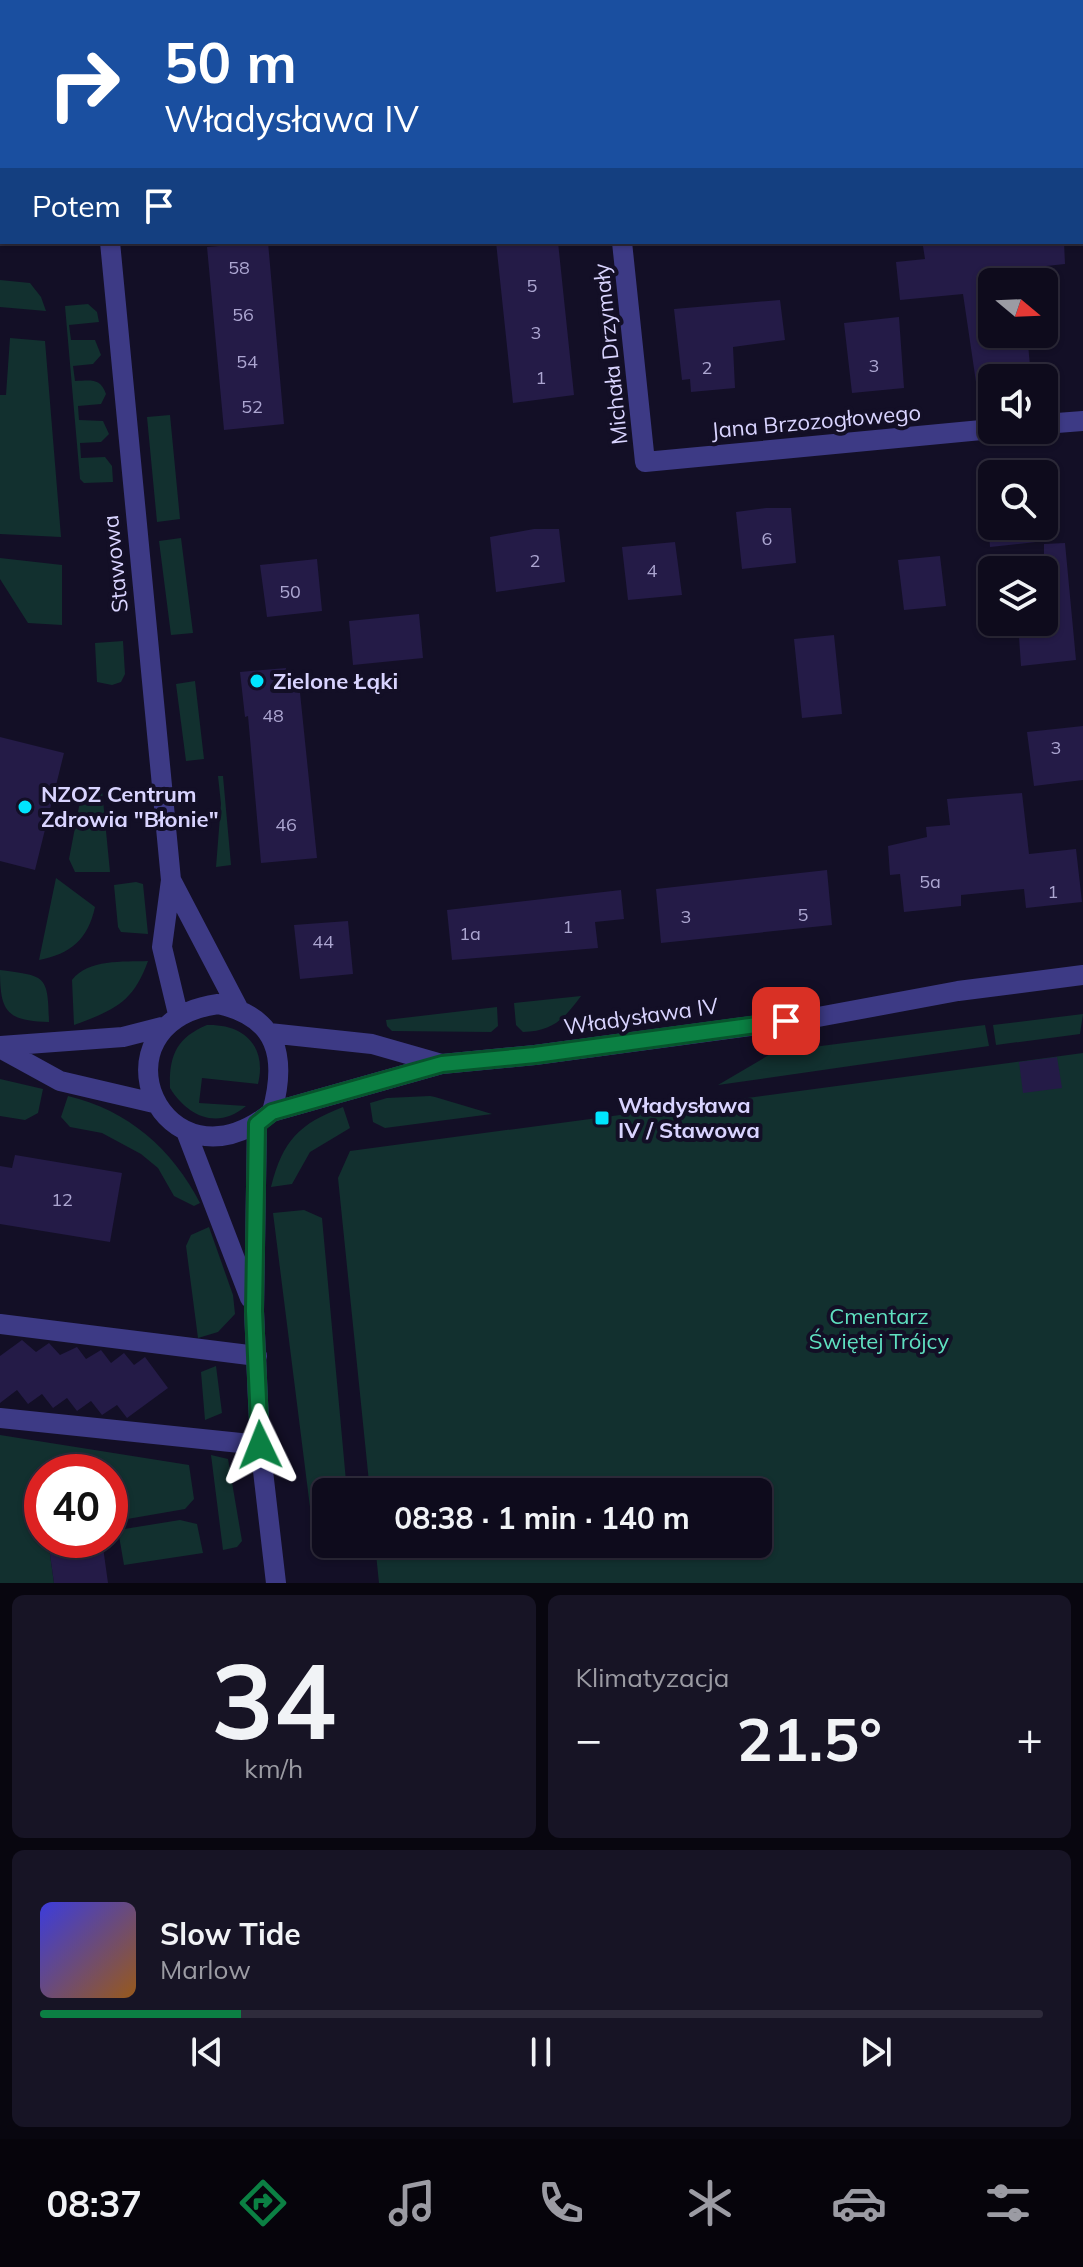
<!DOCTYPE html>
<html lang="pl">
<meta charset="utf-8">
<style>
:root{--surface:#0e0b1c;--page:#171425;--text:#f1f3f6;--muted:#9b9ba3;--line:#2e2b3b;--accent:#0b8043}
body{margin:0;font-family:Mulish,sans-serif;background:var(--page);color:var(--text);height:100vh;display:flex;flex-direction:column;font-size:30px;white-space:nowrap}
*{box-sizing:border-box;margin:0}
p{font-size:26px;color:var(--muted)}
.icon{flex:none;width:44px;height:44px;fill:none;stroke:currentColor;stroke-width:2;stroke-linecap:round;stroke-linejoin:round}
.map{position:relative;height:1583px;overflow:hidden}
.sheet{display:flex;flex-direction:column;gap:12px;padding:12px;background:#08060f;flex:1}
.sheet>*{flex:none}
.guide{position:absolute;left:0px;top:0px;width:1084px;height:244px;box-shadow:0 2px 6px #0004,0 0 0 2px var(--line);background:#1a4fa0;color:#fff;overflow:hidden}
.needle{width:52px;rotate:109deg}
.controls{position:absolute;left:978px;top:268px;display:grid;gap:16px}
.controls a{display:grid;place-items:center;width:80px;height:80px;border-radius:12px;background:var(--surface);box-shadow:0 2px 6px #0004,0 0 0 2px var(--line);font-size:40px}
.speed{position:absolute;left:24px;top:1454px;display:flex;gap:16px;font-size:40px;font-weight:700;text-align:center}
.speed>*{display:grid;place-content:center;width:104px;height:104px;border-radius:50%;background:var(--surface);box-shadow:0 2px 6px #0004,0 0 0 2px var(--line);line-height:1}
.speed .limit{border:12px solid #d22;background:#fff;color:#111}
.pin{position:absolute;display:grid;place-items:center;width:68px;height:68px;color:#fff;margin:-34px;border-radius:16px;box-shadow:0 4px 12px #0006}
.me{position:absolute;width:88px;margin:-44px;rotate:358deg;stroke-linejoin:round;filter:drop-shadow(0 0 6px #0008)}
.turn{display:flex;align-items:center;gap:28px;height:168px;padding:0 32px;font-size:36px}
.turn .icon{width:104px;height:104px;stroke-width:2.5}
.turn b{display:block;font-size:56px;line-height:68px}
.then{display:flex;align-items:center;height:76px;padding:0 32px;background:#0003;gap:16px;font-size:30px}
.big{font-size:60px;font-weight:700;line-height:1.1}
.sheet .tile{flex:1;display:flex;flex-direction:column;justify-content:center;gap:12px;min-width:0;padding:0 28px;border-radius:12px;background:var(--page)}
.sheet .dial{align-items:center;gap:0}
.dial b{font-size:104px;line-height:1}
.song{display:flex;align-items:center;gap:24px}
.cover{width:96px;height:96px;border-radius:12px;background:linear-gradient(135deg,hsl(240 70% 55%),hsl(30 70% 35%))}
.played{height:8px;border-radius:4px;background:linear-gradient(90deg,var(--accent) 20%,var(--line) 20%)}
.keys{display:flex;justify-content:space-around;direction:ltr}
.heat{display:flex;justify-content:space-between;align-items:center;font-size:44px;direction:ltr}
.sheet .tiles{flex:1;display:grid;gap:12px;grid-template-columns:1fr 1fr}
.tile:last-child{grid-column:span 2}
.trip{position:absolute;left:312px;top:1478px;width:460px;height:80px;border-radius:12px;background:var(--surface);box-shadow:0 2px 6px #0004,0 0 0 2px var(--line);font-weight:700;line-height:80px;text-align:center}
.menu{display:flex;height:128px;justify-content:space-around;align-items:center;background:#06040b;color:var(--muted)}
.menu .icon{width:56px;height:56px}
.menu .selected{color:var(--accent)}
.menu b{font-size:36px;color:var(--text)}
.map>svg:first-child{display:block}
.green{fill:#12302f}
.building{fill:#241b47}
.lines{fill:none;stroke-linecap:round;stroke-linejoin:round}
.minor{stroke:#3d3a85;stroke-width:20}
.tertiary{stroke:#3d3a85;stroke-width:20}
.route-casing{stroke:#07532c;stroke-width:20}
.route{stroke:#0b8043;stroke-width:14}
.poi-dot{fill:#00e5ff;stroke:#130f26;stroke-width:3}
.labels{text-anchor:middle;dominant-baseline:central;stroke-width:8;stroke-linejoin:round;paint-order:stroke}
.number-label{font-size:18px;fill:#aca6d1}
.street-label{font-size:22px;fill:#d9d4ff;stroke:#130f26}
.poi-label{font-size:22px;font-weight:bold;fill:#d9d4ff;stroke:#130f26;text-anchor:start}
.park-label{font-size:22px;fill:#5fe0c0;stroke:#130f26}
</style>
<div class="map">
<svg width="1083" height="1583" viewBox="0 0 1083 1583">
<rect width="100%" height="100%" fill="#130f26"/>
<!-- green -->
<path class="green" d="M0 280 30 283 41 297 46 311 0 307Z
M88 304 97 312 99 322 69 325 71 340H95L101 355 93 364 73 366 75 381C90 381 100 377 106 394L101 404 78 406 79 420 103 421 109 434 101 442 80 443 81 458 105 457 112 466 113 482 84 483 80 479 65 306Z
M10 338 45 341 61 537 0 534V395H6Z
M170 415 180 519 157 522 147 417Z
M181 538 193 633 171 635 159 541Z
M0 558 62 565V625L28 623 0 579Z
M123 641 125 674 121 682 112 685 97 682 95 643Z
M195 681 204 759 186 761 176 684Z
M218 776H223L231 865 216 867 221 804Z
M102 790 110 872H75L69 859 82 791Z
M56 878 95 907C88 939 71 954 39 960Z
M136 882 143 884 148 934 121 932 118 927 114 885Z
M148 961C133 1003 114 1010 74 1025L72 980C88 959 123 962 148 961Z
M0 970C46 976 48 975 49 1022 6 1021 0 1011 0 970Z
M581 996C564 1019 553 1031 523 1032L516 1025 514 1003Z
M497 1007 498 1026 491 1032 392 1031 387 1026 386 1020Z
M1083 1014 1080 1034 996 1045 993 1025Z
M207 1025C245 1024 267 1047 258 1084L202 1078 199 1103 246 1106C218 1130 188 1117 170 1088 169 1056 176 1038 207 1025Z
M985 1025 989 1046 718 1085 774 1052Z
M1083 1053V1583H379L375 1544H758V1492H370L338 1178 350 1151Z
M0 1079 43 1089 38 1113 25 1120 0 1116Z
M68 1096C128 1110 172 1149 200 1203L194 1206 174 1196 158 1168 141 1154 102 1133 70 1127 61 1117Z
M430 1096 435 1097 492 1114 385 1128 373 1122 370 1103 387 1098Z
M343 1107 350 1128 310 1152 292 1184 271 1187C283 1140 299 1124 343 1107Z
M304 1210 322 1218 347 1492H326V1522L312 1523 273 1213Z
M209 1227 233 1295 235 1314 218 1332 198 1338 186 1246 191 1235Z
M216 1366 222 1413 205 1420 201 1372Z
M0 1435 189 1465 194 1499 185 1509 110 1522V1472H42V1540H48L54 1583H0Z
M211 1455 228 1459 242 1541 237 1547 223 1550Z
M180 1520 197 1524 203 1553 124 1565 118 1530Z"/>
<!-- building -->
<path class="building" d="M268 242 284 424 224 430 207 247Z
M496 242H558L574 395 513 403Z
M959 242H1064L1065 264 992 272V334H1027L1031 376 976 382 963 294 900 300 896 262 925 259 923 246Z
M780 300 785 340 733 347 735 388 691 392 690 379 682 380 674 309Z
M899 317 904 388 852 393 844 323Z
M985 477H992V526H1043L1045 541 990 547Z
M766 508H791L796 563 742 569 736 512Z
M534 529H559L565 582 496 592 490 537Z
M675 542 682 595 628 600 622 547Z
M1065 543 1076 660 1021 666 1018 622H1044V544Z
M940 556 946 606 904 610 898 560Z
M317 559 322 611 267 617 260 565Z
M419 614 423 658 353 665 349 621Z
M834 635 842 714 802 718 794 639Z
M286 668 287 685 299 683 317 858 261 863 248 716 245 717 240 672Z
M1083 726V780L1034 786 1027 732Z
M0 737 64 753 35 870 0 861Z
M1022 793 1029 854 1076 849 1082 902 1026 908 1024 889 961 895V906L904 912 900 874 890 875 888 846 927 837 926 827 950 825 947 799Z
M827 870 832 925 661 943 656 889Z
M621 890 624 919 595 922 598 948 452 960 447 910Z
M348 921 353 974 300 979 294 925Z
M1057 1057 1062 1088 1023 1093 1019 1062Z
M15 1155 122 1173 110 1242 0 1224V1166L12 1168Z
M22 1340 36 1352 49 1343 60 1355 77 1347 86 1359 101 1350 111 1363 124 1353 134 1365 145 1357 168 1388 127 1418 117 1405 102 1415 91 1401 77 1411 67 1398 53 1408 42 1394 28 1404 17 1390 0 1403V1356Z
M48 1540H102L108 1583H54Z"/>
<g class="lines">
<!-- minor -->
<path class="minor" d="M596 0V2
M1072 0 1073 2
M1082 98 1083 108
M622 242 645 462 992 429
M1044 424 1083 421
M0 1324 257 1356
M0 1418 260 1445"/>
<!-- tertiary -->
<path class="tertiary" d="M87 0V2
M110 242 171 880 162 947 178 1014
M171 880 238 1008
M218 1004C278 1017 287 1057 272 1112 162 1200 86 1023 218 1004Z
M269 1033 372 1044 442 1064
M0 1046 123 1037 162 1027
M0 1048 60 1081 154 1103
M272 1112 442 1064 535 1055 818 1017 958 991 1083 975
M257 1124 254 1311 260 1445 276 1583
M187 1134 250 1298"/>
</g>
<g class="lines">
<defs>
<path id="route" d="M260 1445 254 1311 257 1124 272 1112 442 1064 535 1055 786 1021"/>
</defs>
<!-- route casing -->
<use href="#route" class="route-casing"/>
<!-- route -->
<use href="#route" class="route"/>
</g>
<!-- markers -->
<g class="poi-dot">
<circle cx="257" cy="681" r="8"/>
<circle cx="25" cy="807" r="8"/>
<rect x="594" y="1110" width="16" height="16" rx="4"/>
</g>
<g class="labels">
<!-- number labels -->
<g class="number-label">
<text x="239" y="267">58</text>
<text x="532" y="285">5</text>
<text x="243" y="314">56</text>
<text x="536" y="332">3</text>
<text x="247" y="361">54</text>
<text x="874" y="365">3</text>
<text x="707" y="367">2</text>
<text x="541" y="377">1</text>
<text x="252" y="406">52</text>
<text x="767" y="538">6</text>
<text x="535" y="560">2</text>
<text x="652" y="570">4</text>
<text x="290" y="591">50</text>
<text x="273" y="715">48</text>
<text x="1056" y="747">3</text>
<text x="286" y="824">46</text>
<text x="930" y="881">5a</text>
<text x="1053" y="891">1</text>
<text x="803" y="914">5</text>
<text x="686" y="916">3</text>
<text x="568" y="926">1</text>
<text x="470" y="933">1a</text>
<text x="323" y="941">44</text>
<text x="62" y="1199">12</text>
</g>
<!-- street labels -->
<g class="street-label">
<text transform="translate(610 354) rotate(-96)">Michała Drzymały</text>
<text transform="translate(816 421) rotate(-5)">Jana Brzozogłowego</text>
<text transform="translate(115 564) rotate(-96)">Stawowa</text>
<text transform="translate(641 1016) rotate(-8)">Władysława IV</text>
</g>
<!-- poi labels -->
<g class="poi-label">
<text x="273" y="681">Zielone Łąki</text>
<text x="41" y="794">NZOZ Centrum<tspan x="41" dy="25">Zdrowia "Błonie"</tspan></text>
<text x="618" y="1105">Władysława<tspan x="618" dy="25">IV / Stawowa</tspan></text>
</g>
<!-- park labels -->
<g class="park-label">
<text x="879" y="1316">Cmentarz<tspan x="879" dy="25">Świętej Trójcy</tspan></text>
</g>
</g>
</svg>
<div class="controls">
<a><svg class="needle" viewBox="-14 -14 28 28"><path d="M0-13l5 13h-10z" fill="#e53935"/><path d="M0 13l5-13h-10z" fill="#9b9ba3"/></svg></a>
<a><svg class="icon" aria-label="sound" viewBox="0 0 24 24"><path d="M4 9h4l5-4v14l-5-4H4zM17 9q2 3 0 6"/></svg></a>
<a><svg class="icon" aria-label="search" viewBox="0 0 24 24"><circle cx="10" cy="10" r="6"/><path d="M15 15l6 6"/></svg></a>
<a><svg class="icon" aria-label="layers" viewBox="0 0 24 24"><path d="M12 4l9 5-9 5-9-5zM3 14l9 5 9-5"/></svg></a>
</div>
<div class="speed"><div class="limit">40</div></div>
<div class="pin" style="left:786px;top:1021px;background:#d93025"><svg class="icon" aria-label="arrive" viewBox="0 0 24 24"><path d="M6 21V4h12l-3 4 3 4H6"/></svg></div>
<svg class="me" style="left:260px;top:1445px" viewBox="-20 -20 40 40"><path d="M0-17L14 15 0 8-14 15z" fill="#0b8043" stroke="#fff" stroke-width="4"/></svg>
<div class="trip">08:38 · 1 min · 140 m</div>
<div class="guide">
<div class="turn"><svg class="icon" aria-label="right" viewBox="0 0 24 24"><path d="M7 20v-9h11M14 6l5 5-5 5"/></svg><div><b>50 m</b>Władysława IV</div></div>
<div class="then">Potem<svg class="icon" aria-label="arrive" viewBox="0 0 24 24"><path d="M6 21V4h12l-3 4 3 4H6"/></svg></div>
</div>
</div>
<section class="sheet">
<div class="tiles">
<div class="tile dial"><b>34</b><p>km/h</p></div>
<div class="tile"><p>Klimatyzacja</p>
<div class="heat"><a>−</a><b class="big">21.5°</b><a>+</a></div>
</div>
<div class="tile">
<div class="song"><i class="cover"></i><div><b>Slow Tide</b><p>Marlow</p></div></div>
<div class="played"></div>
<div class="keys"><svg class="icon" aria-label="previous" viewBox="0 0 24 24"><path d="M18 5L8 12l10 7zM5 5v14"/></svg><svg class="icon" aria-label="pause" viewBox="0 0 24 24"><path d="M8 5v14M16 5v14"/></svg><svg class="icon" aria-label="next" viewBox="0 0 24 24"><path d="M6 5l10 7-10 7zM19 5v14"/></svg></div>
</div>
</div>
</section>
<nav class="menu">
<b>08:37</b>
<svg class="icon selected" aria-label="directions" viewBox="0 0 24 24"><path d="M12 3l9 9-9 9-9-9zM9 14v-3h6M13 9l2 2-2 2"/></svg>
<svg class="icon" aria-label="music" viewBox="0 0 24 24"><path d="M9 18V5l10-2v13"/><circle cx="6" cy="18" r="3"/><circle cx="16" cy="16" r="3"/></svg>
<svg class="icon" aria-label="phone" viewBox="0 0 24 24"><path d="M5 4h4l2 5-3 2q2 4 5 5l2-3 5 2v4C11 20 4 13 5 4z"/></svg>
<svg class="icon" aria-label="climate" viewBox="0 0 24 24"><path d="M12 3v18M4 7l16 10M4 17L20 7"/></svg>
<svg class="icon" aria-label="car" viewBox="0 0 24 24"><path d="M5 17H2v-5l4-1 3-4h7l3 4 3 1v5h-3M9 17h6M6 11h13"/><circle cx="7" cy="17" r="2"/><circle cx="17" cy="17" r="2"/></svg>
<svg class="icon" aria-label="filters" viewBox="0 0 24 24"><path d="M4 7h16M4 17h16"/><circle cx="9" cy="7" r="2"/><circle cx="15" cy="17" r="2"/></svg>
</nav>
